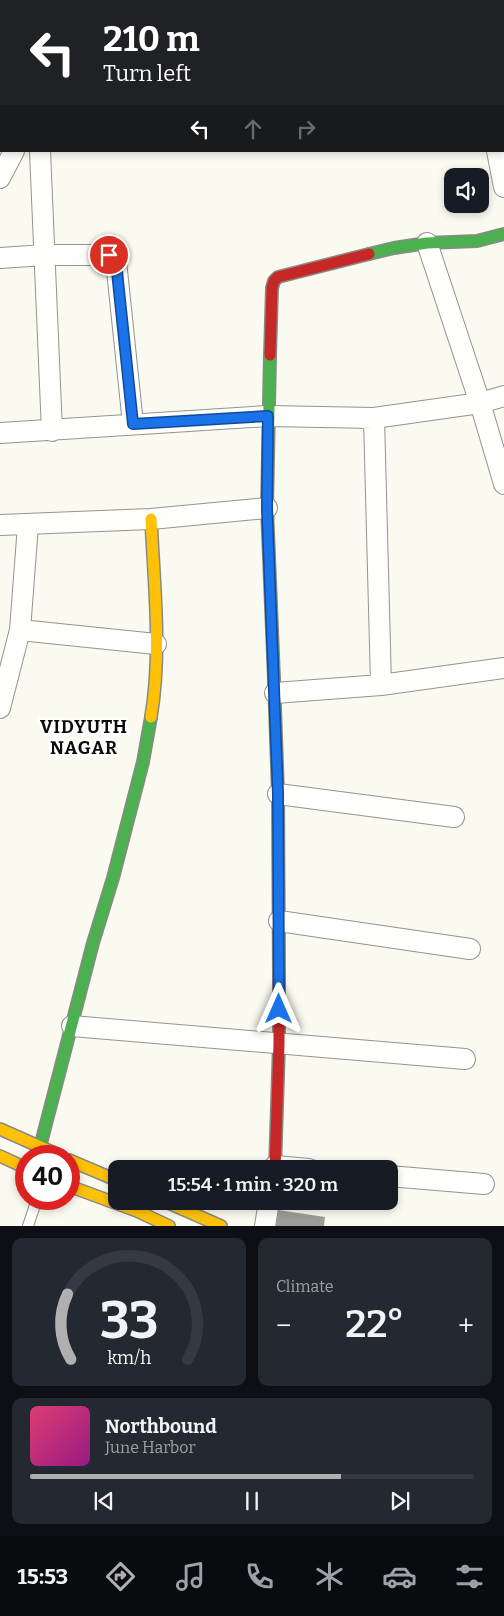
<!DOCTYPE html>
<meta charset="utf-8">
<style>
:root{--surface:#171b24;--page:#242831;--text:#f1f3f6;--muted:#9ea1a6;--line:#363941;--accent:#b0b0b1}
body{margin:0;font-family:Bitter,serif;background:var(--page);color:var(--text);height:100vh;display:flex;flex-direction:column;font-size:19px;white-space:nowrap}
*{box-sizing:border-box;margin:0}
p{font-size:16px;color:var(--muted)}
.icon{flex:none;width:28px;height:28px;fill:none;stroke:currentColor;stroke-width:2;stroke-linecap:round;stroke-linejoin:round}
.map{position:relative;height:1226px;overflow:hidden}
.sheet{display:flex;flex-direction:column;gap:12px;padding:12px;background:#0d0f14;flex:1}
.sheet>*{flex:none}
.hud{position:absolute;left:0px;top:0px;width:505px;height:152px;box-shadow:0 2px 8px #0003;background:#202124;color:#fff;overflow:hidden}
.buttons{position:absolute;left:444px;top:168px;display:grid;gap:10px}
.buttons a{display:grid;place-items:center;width:45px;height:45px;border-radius:10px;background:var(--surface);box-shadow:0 2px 8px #0003;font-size:25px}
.speed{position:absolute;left:15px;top:1145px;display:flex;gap:10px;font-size:25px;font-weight:700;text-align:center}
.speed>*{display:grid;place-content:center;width:65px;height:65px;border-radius:50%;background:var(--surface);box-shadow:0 2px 8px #0003;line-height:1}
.speed .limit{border:8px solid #d22;background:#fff;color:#111}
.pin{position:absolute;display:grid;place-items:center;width:42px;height:42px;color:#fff;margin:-21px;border:2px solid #fff;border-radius:50%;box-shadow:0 1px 5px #0007}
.me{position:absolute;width:55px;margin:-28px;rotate:0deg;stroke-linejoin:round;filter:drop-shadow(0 0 4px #0008)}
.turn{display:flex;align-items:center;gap:18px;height:105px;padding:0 20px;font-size:22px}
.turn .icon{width:65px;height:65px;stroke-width:2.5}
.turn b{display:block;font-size:35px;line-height:42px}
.lanes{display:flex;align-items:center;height:48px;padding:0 20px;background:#0003;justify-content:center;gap:25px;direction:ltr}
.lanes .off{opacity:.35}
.big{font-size:38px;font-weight:600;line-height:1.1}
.sheet .tile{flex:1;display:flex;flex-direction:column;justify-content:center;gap:8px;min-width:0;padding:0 18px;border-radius:10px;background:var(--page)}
.sheet .dial{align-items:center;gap:0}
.dial svg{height:130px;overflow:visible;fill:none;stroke:var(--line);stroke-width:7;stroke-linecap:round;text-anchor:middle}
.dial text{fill:var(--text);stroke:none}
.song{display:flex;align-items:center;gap:15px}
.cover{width:60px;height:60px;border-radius:8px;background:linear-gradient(135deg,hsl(340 70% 55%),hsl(310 70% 35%))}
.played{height:5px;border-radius:2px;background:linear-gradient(90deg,var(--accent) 70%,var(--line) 70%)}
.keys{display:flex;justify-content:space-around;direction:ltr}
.heat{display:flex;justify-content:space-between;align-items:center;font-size:28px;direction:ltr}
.sheet .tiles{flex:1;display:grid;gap:12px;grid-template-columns:1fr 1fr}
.tile:last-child{grid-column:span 2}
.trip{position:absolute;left:108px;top:1160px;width:290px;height:50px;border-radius:10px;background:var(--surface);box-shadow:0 2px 8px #0003;font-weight:600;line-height:50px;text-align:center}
.tab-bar{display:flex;height:80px;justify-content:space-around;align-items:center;background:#090b0e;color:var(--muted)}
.tab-bar .icon{width:35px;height:35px}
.tab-bar .selected{color:var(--accent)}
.tab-bar b{font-size:22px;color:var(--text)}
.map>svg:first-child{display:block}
.building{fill:#9e9c96}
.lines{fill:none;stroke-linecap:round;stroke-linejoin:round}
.lane-casing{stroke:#94938f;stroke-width:12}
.street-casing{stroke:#94938f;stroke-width:22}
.fast-casing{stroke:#8a8a85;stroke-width:14}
.slow-casing{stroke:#8a8a85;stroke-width:14}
.jam-casing{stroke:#8a8a85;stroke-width:14}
.lane{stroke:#fefefd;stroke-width:10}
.street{stroke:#fefefd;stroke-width:20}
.fast{stroke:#4caf50;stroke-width:11}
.slow{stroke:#ffc107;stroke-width:11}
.jam{stroke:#c62828;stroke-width:11}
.route-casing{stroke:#114b97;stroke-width:12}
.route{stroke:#1a73e8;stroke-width:9}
.labels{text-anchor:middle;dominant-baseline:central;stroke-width:5;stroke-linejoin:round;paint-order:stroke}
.district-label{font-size:18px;font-weight:bold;letter-spacing:1px;fill:#0c0c0c;stroke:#fff}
</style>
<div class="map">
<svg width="504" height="1226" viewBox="0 0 504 1226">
<rect width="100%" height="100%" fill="#fbfaf0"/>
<!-- building -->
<path class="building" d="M278 1210 325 1217 324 1226H276Z"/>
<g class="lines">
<defs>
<path id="lane" d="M28 1226 37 1199"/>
<path id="street" d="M93 1V0
M0 53H1
M504 76V75
M40 151 52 431
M497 151 504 187
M0 178 14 151
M427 243 480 403 504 396
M0 258 45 255H109L114 256 116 261 133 424
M0 433 268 416 374 418
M0 525 151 519 267 508
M20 630 156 644
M381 685 374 418 480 403 504 484
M275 693 381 685 504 668
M0 708 20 630 28 525
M278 794 454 817
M279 921 470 949
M72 1026 465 1059
M275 1166 309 1169
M389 1176 484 1184
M265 1226 269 1201"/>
<path id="fast" d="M369 254 394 248 427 243 477 241 504 234
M270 355 267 508 274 679
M40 1147 93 943 113 878 143 762 151 717"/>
<path id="slow" d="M274 679 278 794 279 976
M151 717C162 652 154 584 151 519
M0 1129 61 1156
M0 1156 26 1168
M69 1160 116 1180
M69 1186 137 1211 169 1226
M164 1201 221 1226"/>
<path id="jam" d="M270 355 272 288 274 281 278 277 369 254
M275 1169 279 1044V976"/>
</defs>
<!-- lane casing -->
<use href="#lane" class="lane-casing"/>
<!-- street casing -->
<use href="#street" class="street-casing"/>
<!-- fast casing -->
<use href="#fast" class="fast-casing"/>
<!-- slow casing -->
<use href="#slow" class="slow-casing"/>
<!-- jam casing -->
<use href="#jam" class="jam-casing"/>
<!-- lane -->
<use href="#lane" class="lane"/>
<!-- street -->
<use href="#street" class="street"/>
<!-- fast -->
<use href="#fast" class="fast"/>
<!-- slow -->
<use href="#slow" class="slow"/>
<!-- jam -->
<use href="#jam" class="jam"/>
</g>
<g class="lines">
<defs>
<path id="route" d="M109 255 114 256 116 262 133 424 268 416 267 508 278 794 279 1009"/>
</defs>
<!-- route casing -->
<use href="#route" class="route-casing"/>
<!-- route -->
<use href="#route" class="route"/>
</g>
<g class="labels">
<!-- district labels -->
<g class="district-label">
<text x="84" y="727">VIDYUTH<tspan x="84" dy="21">NAGAR</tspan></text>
</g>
</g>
</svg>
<div class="buttons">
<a><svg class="icon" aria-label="sound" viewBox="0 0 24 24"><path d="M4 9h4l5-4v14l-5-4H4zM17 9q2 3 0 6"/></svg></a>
</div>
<div class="speed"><div class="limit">40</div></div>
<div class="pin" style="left:109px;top:255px;background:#d93025"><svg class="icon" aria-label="arrive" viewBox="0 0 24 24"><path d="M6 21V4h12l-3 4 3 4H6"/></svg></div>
<svg class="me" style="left:279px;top:1009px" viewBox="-20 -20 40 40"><path d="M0-17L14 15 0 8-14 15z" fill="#1a73e8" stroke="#fff" stroke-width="4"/></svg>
<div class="trip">15:54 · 1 min · 320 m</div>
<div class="hud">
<div class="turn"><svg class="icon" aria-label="left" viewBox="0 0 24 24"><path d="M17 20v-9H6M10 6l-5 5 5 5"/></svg><div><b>210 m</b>Turn left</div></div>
<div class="lanes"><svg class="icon" aria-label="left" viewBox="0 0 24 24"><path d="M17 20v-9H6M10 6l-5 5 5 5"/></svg><svg class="icon off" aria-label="ahead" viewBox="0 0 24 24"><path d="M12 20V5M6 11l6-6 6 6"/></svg><svg class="icon off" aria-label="right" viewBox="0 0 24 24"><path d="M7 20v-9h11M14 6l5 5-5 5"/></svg></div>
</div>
</div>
<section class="sheet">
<div class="tiles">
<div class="tile dial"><svg viewBox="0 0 100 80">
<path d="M14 69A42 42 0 1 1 86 69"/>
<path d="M14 69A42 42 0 0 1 12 29" stroke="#b0b0b1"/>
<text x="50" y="56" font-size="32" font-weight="700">33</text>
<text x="50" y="72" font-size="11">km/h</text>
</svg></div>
<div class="tile"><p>Climate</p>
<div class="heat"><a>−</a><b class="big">22°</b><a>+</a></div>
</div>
<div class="tile">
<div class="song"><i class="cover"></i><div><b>Northbound</b><p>June Harbor</p></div></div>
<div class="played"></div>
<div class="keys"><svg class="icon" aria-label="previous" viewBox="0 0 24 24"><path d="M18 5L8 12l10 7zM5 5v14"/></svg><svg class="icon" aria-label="pause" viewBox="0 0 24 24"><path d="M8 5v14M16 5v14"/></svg><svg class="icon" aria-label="next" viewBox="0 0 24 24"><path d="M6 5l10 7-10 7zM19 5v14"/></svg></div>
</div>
</div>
</section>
<nav class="tab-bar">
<b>15:53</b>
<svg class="icon selected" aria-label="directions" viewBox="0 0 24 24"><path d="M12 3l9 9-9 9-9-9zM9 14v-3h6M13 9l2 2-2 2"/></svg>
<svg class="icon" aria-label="music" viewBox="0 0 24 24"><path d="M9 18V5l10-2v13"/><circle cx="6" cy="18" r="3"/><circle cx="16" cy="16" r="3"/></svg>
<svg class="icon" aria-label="phone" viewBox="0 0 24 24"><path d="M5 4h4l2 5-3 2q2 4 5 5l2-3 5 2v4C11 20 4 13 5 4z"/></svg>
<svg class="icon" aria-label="climate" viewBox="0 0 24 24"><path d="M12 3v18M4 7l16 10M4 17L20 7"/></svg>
<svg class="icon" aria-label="car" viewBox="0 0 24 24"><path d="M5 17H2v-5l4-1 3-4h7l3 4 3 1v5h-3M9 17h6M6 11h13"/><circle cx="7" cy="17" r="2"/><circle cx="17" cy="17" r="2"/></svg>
<svg class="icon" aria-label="filters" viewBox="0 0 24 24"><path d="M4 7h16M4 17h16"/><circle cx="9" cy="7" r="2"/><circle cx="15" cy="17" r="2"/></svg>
</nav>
